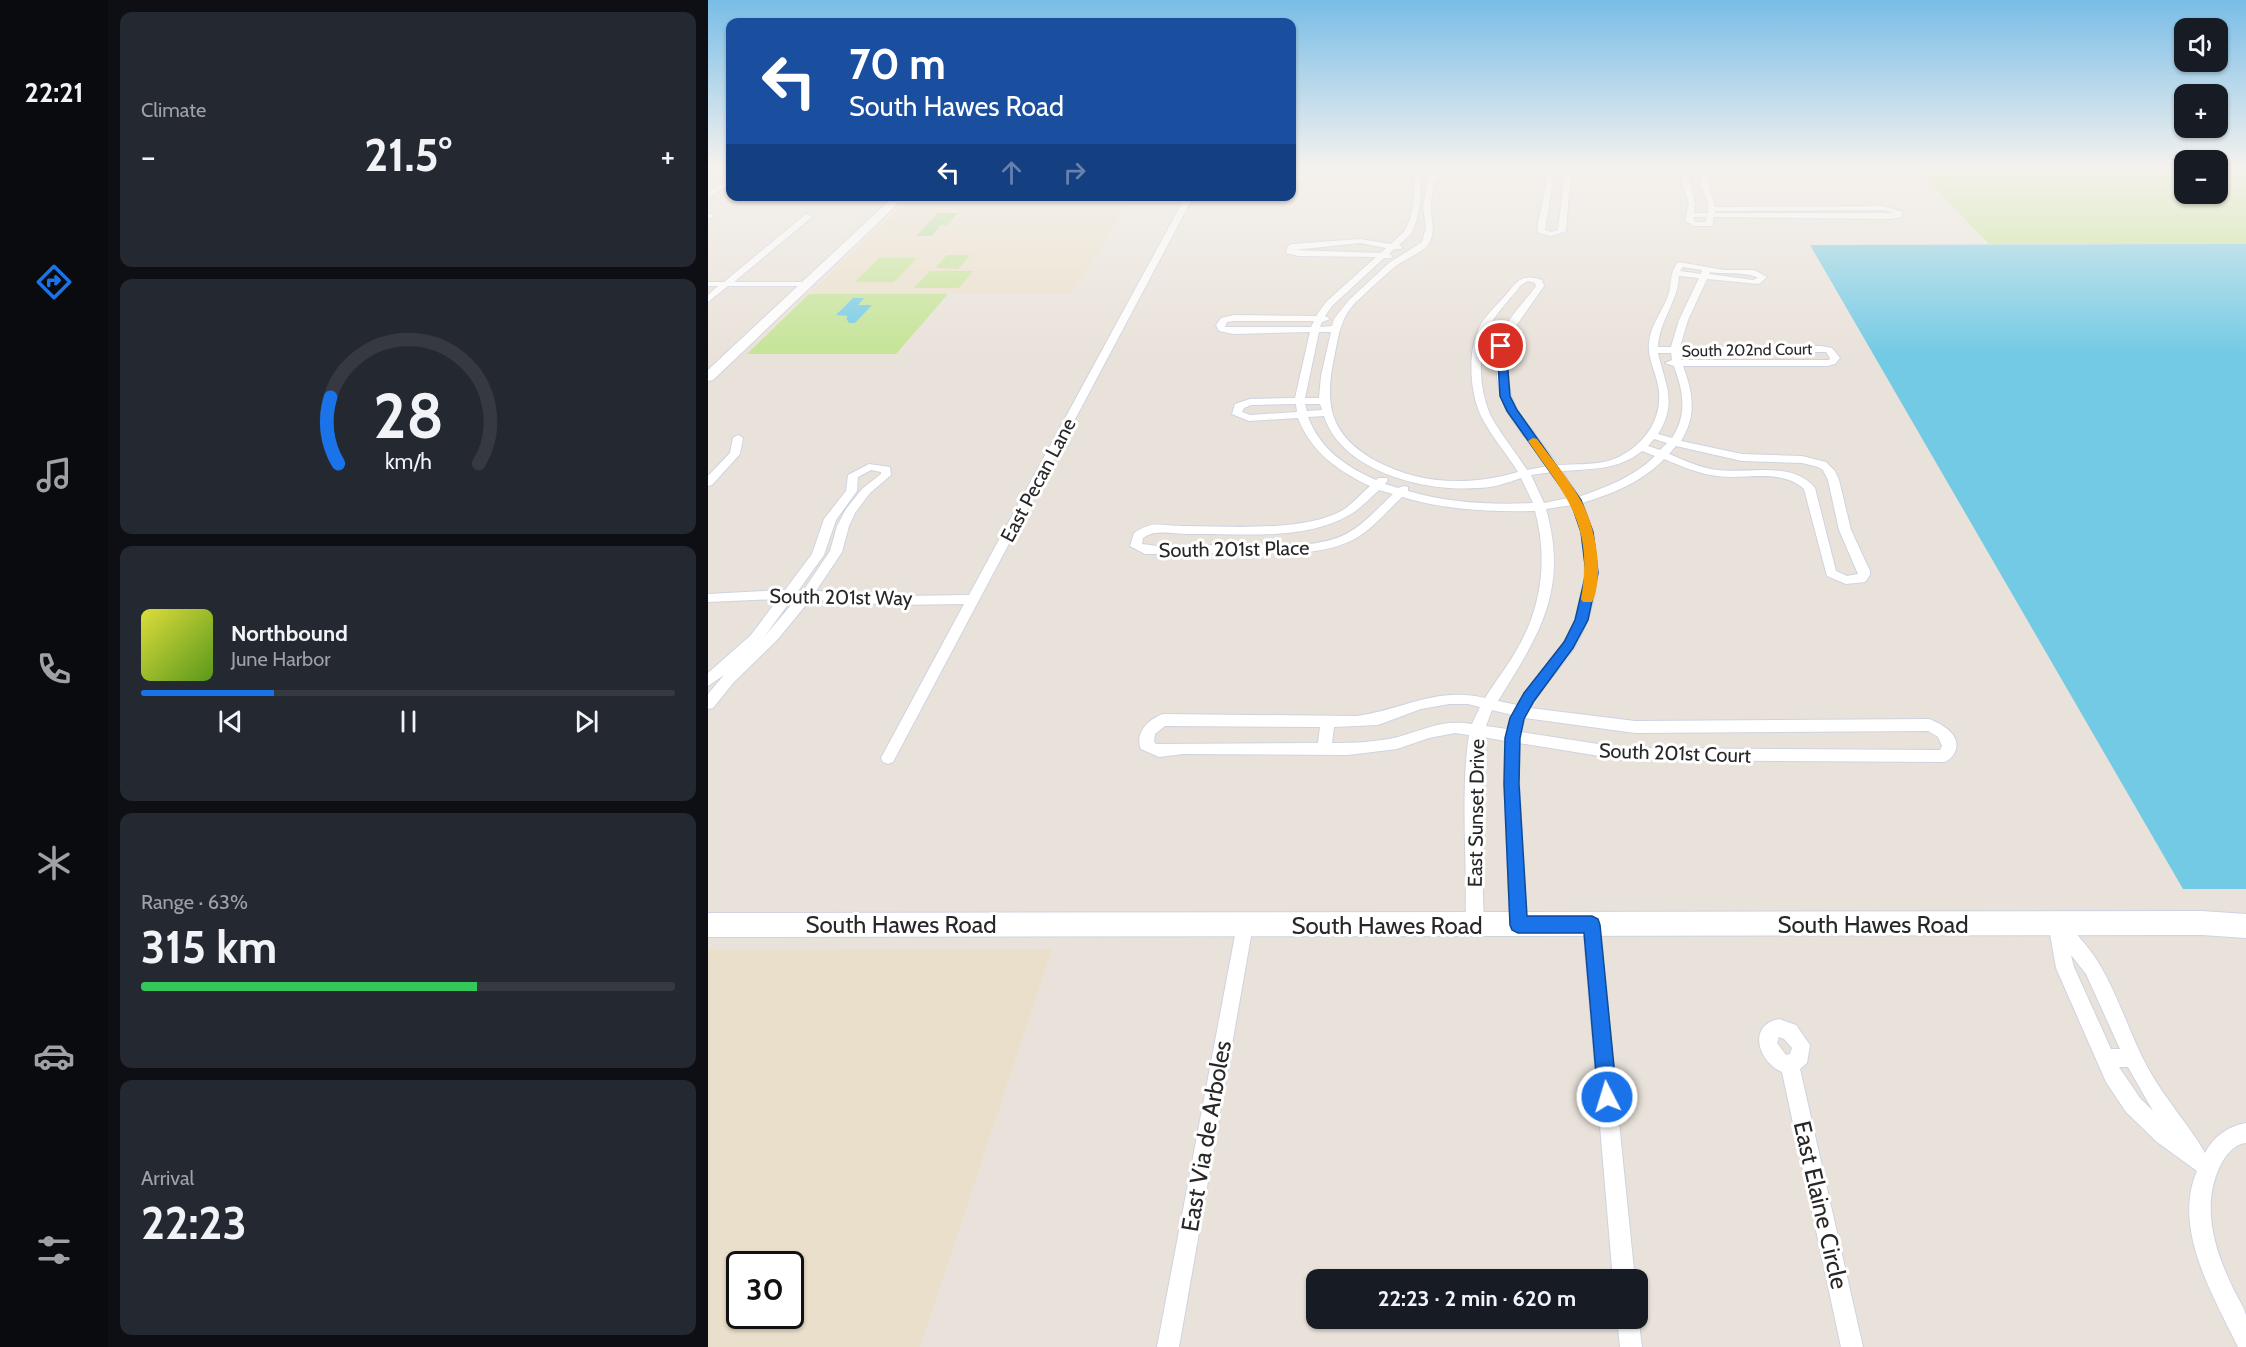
<!DOCTYPE html>
<meta charset="utf-8">
<style>
:root{--surface:#171b24;--page:#242831;--text:#f1f3f6;--muted:#9ea1a6;--line:#363941;--accent:#1a73e8}
body{margin:0;font-family:Cabin,sans-serif;background:var(--page);color:var(--text);height:100vh;display:flex;flex-direction:column;font-size:22px;white-space:nowrap}
*{box-sizing:border-box;margin:0}
p{font-size:20px;color:var(--muted)}
.icon{flex:none;width:33px;height:33px;fill:none;stroke:currentColor;stroke-width:2;stroke-linecap:round;stroke-linejoin:round}
.map{position:relative;flex:1;overflow:hidden}
.sheet{display:flex;flex-direction:column;gap:12px;padding:12px;background:#0d0f14;width:600px}
.sheet>*{flex:none}
.guide{position:absolute;left:18px;top:18px;width:570px;height:183px;border-radius:12px;box-shadow:0 2px 4px #0004;background:#1a4fa0;color:#fff;overflow:hidden}
.fabs{position:absolute;left:1466px;top:18px;display:grid;gap:12px}
.fabs a{display:grid;place-items:center;width:54px;height:54px;border-radius:12px;background:var(--surface);box-shadow:0 2px 4px #0004;font-size:30px}
.speed{position:absolute;left:18px;top:1251px;display:flex;gap:12px;font-size:30px;font-weight:700;text-align:center}
.speed>*{display:grid;place-content:center;width:78px;height:78px;border-radius:50%;background:var(--surface);box-shadow:0 2px 4px #0004;line-height:1}
.speed .limit{border:3px solid #111;border-radius:9px;background:#fff;color:#111}
.pin{position:absolute;display:grid;place-items:center;width:51px;height:51px;color:#fff;margin:-26px;border:3px solid #fff;border-radius:50%;box-shadow:0 2px 6px #0007}
.me{position:absolute;width:66px;margin:-33px;rotate:355deg;stroke-linejoin:round;filter:drop-shadow(0 0 4px #0008)}
.turn{display:flex;align-items:center;gap:21px;height:126px;padding:0 24px;font-size:27px}
.turn .icon{width:78px;height:78px;stroke-width:2.5}
.turn b{display:block;font-size:42px;line-height:51px}
.lanes{display:flex;align-items:center;height:57px;padding:0 24px;background:#0003;justify-content:center;gap:30px;direction:ltr}
.lanes .off{opacity:.35}
.big{font-size:45px;font-weight:700;line-height:1.1}
.sheet .tile{flex:1;display:flex;flex-direction:column;justify-content:center;gap:9px;min-width:0;padding:0 21px;border-radius:12px;background:var(--page)}
.sheet .dial{align-items:center;gap:0}
.dial svg{height:156px;overflow:visible;fill:none;stroke:var(--line);stroke-width:7;stroke-linecap:round;text-anchor:middle}
.dial text{fill:var(--text);stroke:none}
.song{display:flex;align-items:center;gap:18px}
.cover{width:72px;height:72px;border-radius:9px;background:linear-gradient(135deg,hsl(60 70% 55%),hsl(90 70% 35%))}
.played{height:6px;border-radius:3px;background:linear-gradient(90deg,var(--accent) 25%,var(--line) 25%)}
.keys{display:flex;justify-content:space-around;direction:ltr}
.heat{display:flex;justify-content:space-between;align-items:center;font-size:33px;direction:ltr}
.charge{height:9px;border-radius:4px;background:linear-gradient(90deg,#34c759 63%,var(--line) 0)}
.trip{position:absolute;left:598px;top:1269px;width:342px;height:60px;border-radius:12px;background:var(--surface);box-shadow:0 2px 4px #0004;font-weight:700;line-height:60px;text-align:center}
main{display:flex;flex:1;min-height:0}
.tabs{display:flex;flex-direction:column;width:108px;justify-content:space-around;align-items:center;background:#090b0e;color:var(--muted)}
.tabs .icon{width:42px;height:42px}
.tabs .active{color:var(--accent)}
.tabs b{font-size:27px;color:var(--text)}
.map>svg:first-child{display:block}
.education{fill:#eadfca;fill-rule:evenodd}
.green{fill:#b2dd99}
.pitch{fill:#c4e495}
.water{fill:#72cae5}
.lines{fill:none;stroke-linecap:round;stroke-linejoin:round}
.minor-casing{stroke:#cfd3e0;stroke-width:2}
.secondary-casing{stroke:#cfd3e0;stroke-width:2}
.minor{fill:#fff;fill-rule:evenodd}
.secondary{fill:#fff;fill-rule:evenodd}
.route{fill:#1a73e8;stroke:#114b97;stroke-width:1.5}
.slow{fill:#f59e0b}
.labels{text-anchor:middle;dominant-baseline:central;stroke-width:6;stroke-linejoin:round;paint-order:stroke}
.far-street-label{font-size:16px;fill:#272727;stroke:#fff}
.street-label{font-size:20px;fill:#272727;stroke:#fff}
.near-street-label{font-size:24px;fill:#272727;stroke:#fff}
</style>
<main>
<nav class="tabs">
<b>22:21</b>
<svg class="icon active" aria-label="directions" viewBox="0 0 24 24"><path d="M12 3l9 9-9 9-9-9zM9 14v-3h6M13 9l2 2-2 2"/></svg>
<svg class="icon" aria-label="music" viewBox="0 0 24 24"><path d="M9 18V5l10-2v13"/><circle cx="6" cy="18" r="3"/><circle cx="16" cy="16" r="3"/></svg>
<svg class="icon" aria-label="phone" viewBox="0 0 24 24"><path d="M5 4h4l2 5-3 2q2 4 5 5l2-3 5 2v4C11 20 4 13 5 4z"/></svg>
<svg class="icon" aria-label="climate" viewBox="0 0 24 24"><path d="M12 3v18M4 7l16 10M4 17L20 7"/></svg>
<svg class="icon" aria-label="car" viewBox="0 0 24 24"><path d="M5 17H2v-5l4-1 3-4h7l3 4 3 1v5h-3M9 17h6M6 11h13"/><circle cx="7" cy="17" r="2"/><circle cx="17" cy="17" r="2"/></svg>
<svg class="icon" aria-label="filters" viewBox="0 0 24 24"><path d="M4 7h16M4 17h16"/><circle cx="9" cy="7" r="2"/><circle cx="15" cy="17" r="2"/></svg>
</nav>
<section class="sheet">
<div class="tile"><p>Climate</p>
<div class="heat"><a>−</a><b class="big">21.5°</b><a>+</a></div>
</div>
<div class="tile dial"><svg viewBox="0 0 100 80">
<path d="M14 69A42 42 0 1 1 86 69"/>
<path d="M14 69A42 42 0 0 1 10 35" stroke="#1a73e8"/>
<text x="50" y="56" font-size="32" font-weight="700">28</text>
<text x="50" y="72" font-size="11">km/h</text>
</svg></div>
<div class="tile">
<div class="song"><i class="cover"></i><div><b>Northbound</b><p>June Harbor</p></div></div>
<div class="played"></div>
<div class="keys"><svg class="icon" aria-label="previous" viewBox="0 0 24 24"><path d="M18 5L8 12l10 7zM5 5v14"/></svg><svg class="icon" aria-label="pause" viewBox="0 0 24 24"><path d="M8 5v14M16 5v14"/></svg><svg class="icon" aria-label="next" viewBox="0 0 24 24"><path d="M6 5l10 7-10 7zM19 5v14"/></svg></div>
</div>
<div class="tile"><p>Range · 63%</p><b class="big">315 km</b><div class="charge"></div></div>
<div class="tile"><p>Arrival</p><b class="big">22:23</b></div>
</section>
<div class="map">
<svg width="1538" height="1347" viewBox="0 0 1538 1347">
<rect width="100%" height="100%" fill="#e9e2da"/>
<!-- education -->
<path class="education" d="M205 203H421L363 294H101L194 206Z
M344 949 212 1347H0V950ZM32 1264H82V1316H32Z"/>
<!-- green -->
<path class="green" d="M230 213H250L239 225H233L224 236H208Z"/>
<!-- pitch -->
<path class="pitch" d="M1207 167H1476V194H1509V167H1538V244H1281Z
M239 255H262L250 269 227 268Z
M171 258H209L186 282H147Z
M222 271H265L251 288H206Z
M101 294H240L188 354H39Z"/>
<!-- water -->
<path class="water" d="M1538 244V889H1475L1102 245Z
M145 298H156L150 305H164L147 323H141L138 318 140 316 128 315Z"/>
<g class="lines">
<defs>
<path id="minor" d="M592 167H598L586 186 584 187V180Z
M704 167H710C716 183 712 221 702 235 699 238 694 242 691 245L694 247 693 249H686L681 254 684 256 683 258H676L624 306 617 316 622 319 614 322 612 327 624 326 626 319 641 300 681 263 714 242 718 228 715 208 720 179 736 167H743L726 180C725 189 723 198 723 207 723 220 728 230 721 243 715 253 697 259 688 266 674 277 660 291 647 303 633 318 631 334 627 353 616 403 620 434 668 461 713 485 762 486 810 472 799 454 784 437 774 418 762 394 759 354 771 328 777 316 788 306 797 296 809 281 814 273 834 280L836 286 803 333 798 356 799 371 803 396 809 410 850 465C866 464 884 465 900 461 930 452 954 424 951 392 950 375 939 360 941 343 942 326 954 312 960 296 964 284 961 273 970 262L1016 270H1046L1059 277 1051 284 999 279 980 320 972 347 1113 346 1124 348 1132 358 1127 364 1119 366H975C985 393 989 415 973 441L1034 454 1094 456 1118 462 1127 471 1131 480 1143 530 1162 571V575L1157 582 1138 584 1119 576 1096 489C1073 468 1038 480 1009 476 991 474 973 466 956 459 934 482 904 494 874 503 896 550 893 604 866 648 853 669 834 686 822 708L927 721 1221 719C1234 724 1254 735 1247 752 1244 757 1242 760 1236 762L916 760 811 743V776L818 925 816 931 810 933 804 931 802 925 796 776 797 741 775 737 773 839 776 925 774 931 768 933 762 931C756 917 758 899 758 884 757 839 754 780 761 735L747 733 721 738 689 749 640 755 475 754 451 757 433 749C426 733 441 719 455 714L648 716C695 710 728 686 777 698 787 682 799 667 808 651 834 608 840 558 827 511 782 512 738 510 694 497 659 531 652 545 601 552L437 554 422 546 426 533C446 520 452 526 474 526 519 526 601 533 638 508 646 502 654 493 662 486 630 471 603 452 590 418L541 421 524 414 527 404 542 399 587 398 602 332 525 334 511 331 508 325 513 318 526 315 608 316 618 302 668 257 590 256 578 253 580 246 584 244 652 239 683 244C687 239 694 235 697 230 706 214 710 184 704 167ZM652 243 678 248 673 253 586 250ZM975 267 994 270 993 274 972 271ZM1002 272C1017 275 1037 271 1050 278L1045 280 1001 274ZM971 276 991 278 971 320 963 347H950C951 321 970 302 971 276ZM820 281 827 283 828 286C817 301 803 315 795 331 785 353 787 387 798 409 808 429 826 447 840 466L819 470C808 453 795 437 785 420 771 395 768 351 782 325 790 311 803 298 813 285ZM526 321H606L603 327H517L519 322ZM611 332H623L613 376 611 398H597ZM1113 352H1118L1122 358 1121 360H973L972 353ZM950 353H963L964 360 957 363 966 366C975 391 980 414 964 438L950 434C970 402 957 385 950 353ZM588 404 589 412 542 415 534 412 536 408 543 405ZM597 404H612L614 410 599 411ZM616 416C634 472 717 492 769 488 784 488 799 483 813 478L825 503C783 505 741 503 700 491V487L696 486 690 488 677 484 680 480 679 478H671L668 480C638 467 612 449 600 417ZM946 439 959 443 952 450 940 446ZM968 446 1034 461 1094 463 1110 467 1115 470 1120 480 1131 530 1150 574 1139 576 1128 571 1107 488C1084 460 1040 474 1009 470 992 468 976 460 961 454ZM934 451 947 456C926 477 898 487 871 497L854 471C882 469 911 470 934 451ZM844 472 860 498 836 503 823 475ZM671 490 685 494C654 523 645 539 601 544L449 546 434 544 435 538C448 529 464 534 480 534 532 533 597 542 643 514 653 508 662 498 671 490ZM864 505C883 548 881 601 856 642 842 665 822 682 809 705L790 701C831 635 861 590 838 509ZM741 704H760L772 707 764 724C735 719 718 729 690 737 670 742 645 743 624 743L626 727 670 725 713 709ZM784 710 804 715 799 729 778 726ZM817 718 927 733 1220 731 1230 737 1234 746 1232 750 916 748 813 732ZM457 726 612 727 610 743 448 744 446 742 447 734Z
M836 167H842L845 180 837 230 843 232 850 230 856 181 854 167H860L862 181 858 231 843 236 831 233 829 228 839 180Z
M980 167H987L980 174C982 188 989 199 986 213H1000V203L992 181C995 170 1003 167 1013 167L1004 173 999 181 1007 207 1175 206 1195 212 1193 217 1183 219 1006 217 1004 226H985L977 220 981 203 975 186 974 174ZM1175 210 1187 213H1007V211ZM985 217H999L997 222H987Z
M22 179V184L0 197V192Z
M584 194 587 196 583 198 562 196H584Z
M189 199H479L483 201 185 762 180 764 175 762 173 758 256 604 190 605 102 600 70 639 26 682 5 708 0 709V694L16 675 0 686V673L43 635 70 599 0 602V594L77 590 104 554 116 519 138 491 140 475 161 464 182 467 183 475 162 493 147 513 141 526 134 552 108 591 190 596 261 595 474 203H186L185 201ZM163 470 173 472V474L154 489 138 509 129 526 122 551 95 591H90L116 555 128 520 149 491 150 477ZM84 599H88L56 637Z
M0 214H5L6 216 0 219Z
M98 214 105 216 26 282H100L104 284 103 286H20L0 302V295L10 286H0V282H16Z
M30 435 35 438 32 454 4 485 0 486V476L22 453 25 438Z
M1348 915 1356 919C1367 933 1381 947 1390 962 1411 996 1422 1036 1441 1070 1457 1099 1481 1125 1497 1153 1505 1137 1520 1126 1538 1123V1143C1526 1144 1517 1156 1512 1166 1493 1206 1506 1248 1524 1286 1528 1295 1535 1305 1538 1315 1538 1324 1538 1337 1538 1347H1530C1505 1295 1464 1229 1489 1171L1449 1142 1418 1112 1398 1082 1348 968 1340 923 1342 917ZM1363 955 1378 974 1412 1049H1403L1366 967ZM1411 1067H1420L1445 1111 1432 1098Z
M537 917 543 919 545 925 471 1347H449L529 925 531 919Z
M883 917 889 919 891 925 927 1280H905L875 925 877 919Z
M1071 1019 1088 1025 1102 1045 1099 1063 1092 1069 1155 1347H1133L1074 1072C1050 1062 1039 1025 1071 1019ZM1071 1037 1076 1039 1084 1048 1082 1054 1078 1055 1069 1043Z
M930 1315 934 1347H912L909 1318H930Z"/>
<path id="secondary" d="M186 196H198L5 380 0 381V370Z
M1494 911 1538 914V938L1494 935 0 937V913Z"/>
</defs>
<!-- minor casing -->
<use href="#minor" class="minor-casing"/>
<!-- secondary casing -->
<use href="#secondary" class="secondary-casing"/>
<!-- minor -->
<use href="#minor" class="minor"/>
<!-- secondary -->
<use href="#secondary" class="secondary"/>
</g>
<!-- sky -->
<linearGradient id="sky" x2="0" y2="1"><stop stop-color="#79bde7"/><stop offset="0.47" stop-color="#f5f2ee"/><stop offset="1" stop-color="#f5f2ee" stop-opacity="0"/></linearGradient>
<rect width="1538" height="356" fill="url(#sky)"/>
<!-- route -->
<path class="route" d="M793 343 798 346 802 396 809 410 873 500 885 532 890 573 880 620 865 648 826 701 816 719 812 738 811 784 819 916H884L890 919 892 925 909 1097 906 1104 899 1107 893 1104 890 1097 876 933H810L804 930 802 925 796 784 797 738 802 718 816 693 856 642 867 620 878 573 873 532 862 500 799 411 792 396 789 346Z"/>
<!-- slow -->
<path class="slow" d="M825 438 829 439C843 458 860 478 872 499 887 523 897 576 884 602H875L873 599C886 526 859 497 820 441Z"/>
<g class="labels">
<!-- far-street labels -->
<g class="far-street-label">
<text transform="translate(1039 350) rotate(-1)">South 202nd Court</text>
</g>
<!-- street labels -->
<g class="street-label">
<text transform="translate(330 480) rotate(-62)">East Pecan Lane</text>
<text transform="translate(526 549) rotate(-1)">South 201st Place</text>
<text transform="translate(133 597) rotate(1)">South 201st Way</text>
<text transform="translate(967 753) rotate(2)">South 201st Court</text>
<text transform="translate(768 813) rotate(-89)">East Sunset Drive</text>
</g>
<!-- near-street labels -->
<g class="near-street-label">
<text x="193" y="924">South Hawes Road</text>
<text x="1165" y="924">South Hawes Road</text>
<text x="679" y="925">South Hawes Road</text>
<text transform="translate(498 1136) rotate(-80)">East Via de Arboles</text>
<text transform="translate(1113 1205) rotate(77)">East Elaine Circle</text>
</g>
</g>
</svg>
<div class="fabs">
<a><svg class="icon" aria-label="sound" viewBox="0 0 24 24"><path d="M4 9h4l5-4v14l-5-4H4zM17 9q2 3 0 6"/></svg></a>
<a>+</a>
<a>−</a>
</div>
<div class="speed"><div class="limit">30</div></div>
<div class="pin" style="left:793px;top:346px;background:#d93025"><svg class="icon" aria-label="arrive" viewBox="0 0 24 24"><path d="M6 21V4h12l-3 4 3 4H6"/></svg></div>
<svg class="me" style="left:899px;top:1097px" viewBox="-20 -20 40 40"><circle r="17" fill="#1a73e8" stroke="#fff" stroke-width="3"/><path d="M0-11L8 9 0 5-8 9z" fill="#fff"/></svg>
<div class="trip">22:23 · 2 min · 620 m</div>
<div class="guide">
<div class="turn"><svg class="icon" aria-label="left" viewBox="0 0 24 24"><path d="M17 20v-9H6M10 6l-5 5 5 5"/></svg><div><b>70 m</b>South Hawes Road</div></div>
<div class="lanes"><svg class="icon" aria-label="left" viewBox="0 0 24 24"><path d="M17 20v-9H6M10 6l-5 5 5 5"/></svg><svg class="icon off" aria-label="ahead" viewBox="0 0 24 24"><path d="M12 20V5M6 11l6-6 6 6"/></svg><svg class="icon off" aria-label="right" viewBox="0 0 24 24"><path d="M7 20v-9h11M14 6l5 5-5 5"/></svg></div>
</div>
</div>
</main>
